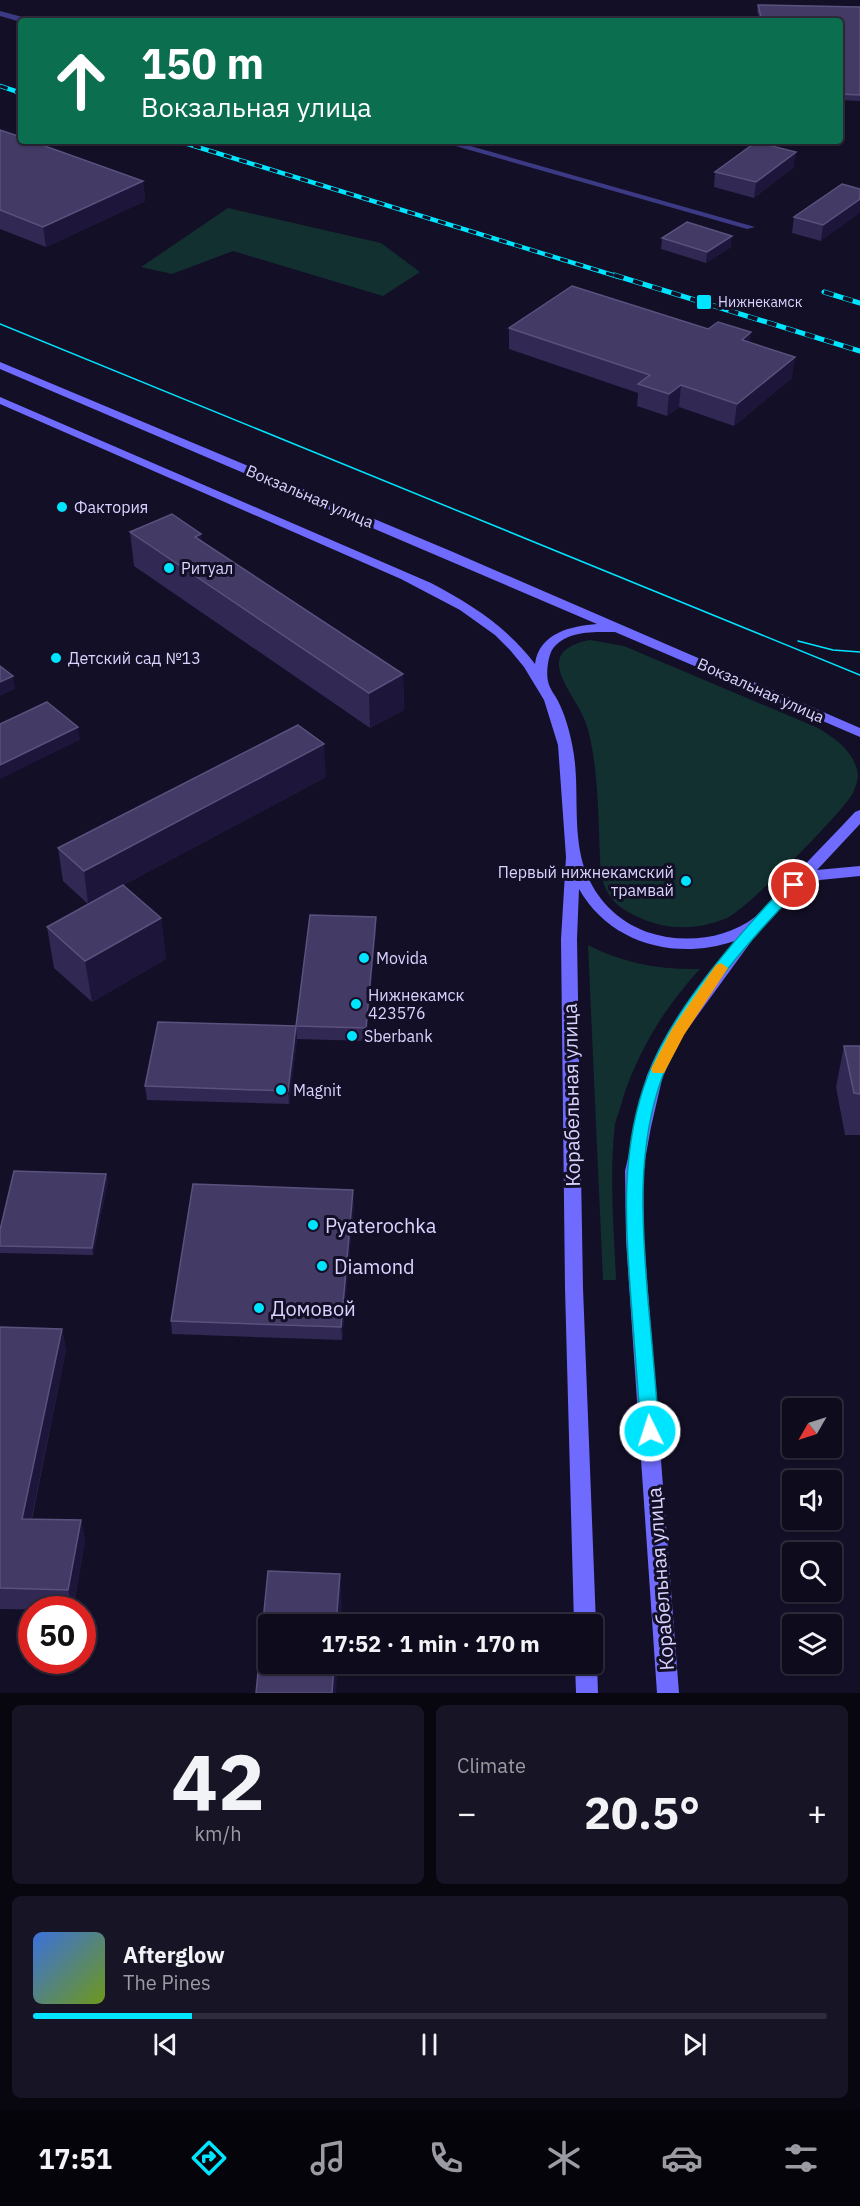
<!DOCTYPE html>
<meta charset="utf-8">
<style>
:root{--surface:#0e0b1c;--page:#171425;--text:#f1f3f6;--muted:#9b9ba3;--line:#2e2b3b;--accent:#00e5ff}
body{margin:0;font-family:"IBM Plex Sans",sans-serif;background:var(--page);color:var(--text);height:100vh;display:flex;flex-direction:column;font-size:22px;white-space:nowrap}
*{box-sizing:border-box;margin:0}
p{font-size:20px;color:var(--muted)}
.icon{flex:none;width:33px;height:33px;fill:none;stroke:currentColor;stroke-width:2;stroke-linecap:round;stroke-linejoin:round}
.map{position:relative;height:1693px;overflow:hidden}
.panel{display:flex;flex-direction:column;gap:12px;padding:12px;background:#08060f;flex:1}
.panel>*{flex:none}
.guide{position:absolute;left:18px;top:18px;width:825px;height:126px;border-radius:6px;box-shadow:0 2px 4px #0004,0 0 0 2px var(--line);background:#0b6e4f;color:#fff;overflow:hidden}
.needle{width:39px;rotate:231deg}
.tools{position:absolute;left:782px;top:1398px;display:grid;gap:12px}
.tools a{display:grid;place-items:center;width:60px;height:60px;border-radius:6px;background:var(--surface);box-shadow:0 2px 4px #0004,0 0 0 2px var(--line);font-size:30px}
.speed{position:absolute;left:18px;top:1596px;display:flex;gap:12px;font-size:30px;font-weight:700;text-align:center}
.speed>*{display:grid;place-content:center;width:78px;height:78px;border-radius:50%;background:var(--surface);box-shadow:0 2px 4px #0004,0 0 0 2px var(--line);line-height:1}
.speed .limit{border:9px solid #d22;background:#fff;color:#111}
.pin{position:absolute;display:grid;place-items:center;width:51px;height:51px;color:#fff;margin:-26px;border:3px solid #fff;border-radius:50%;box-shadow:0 2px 6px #0007}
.me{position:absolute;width:66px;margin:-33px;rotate:356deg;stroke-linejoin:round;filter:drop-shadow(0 0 4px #0008)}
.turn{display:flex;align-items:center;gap:21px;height:126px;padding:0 24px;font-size:27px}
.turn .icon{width:78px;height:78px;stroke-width:2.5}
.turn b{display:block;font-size:42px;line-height:51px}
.big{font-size:45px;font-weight:800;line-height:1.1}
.panel .card{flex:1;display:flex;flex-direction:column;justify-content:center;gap:9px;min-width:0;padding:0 21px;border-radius:9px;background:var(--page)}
.panel .dial{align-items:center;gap:0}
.dial b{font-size:78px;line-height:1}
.song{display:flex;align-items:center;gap:18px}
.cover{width:72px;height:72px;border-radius:9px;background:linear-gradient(135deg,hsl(220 70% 55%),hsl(80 70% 35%))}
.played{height:6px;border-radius:3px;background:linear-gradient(90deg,var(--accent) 20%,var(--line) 20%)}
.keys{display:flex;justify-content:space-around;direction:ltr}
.heat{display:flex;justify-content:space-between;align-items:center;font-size:33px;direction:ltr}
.panel .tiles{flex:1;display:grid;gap:12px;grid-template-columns:1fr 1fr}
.card:last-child{grid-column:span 2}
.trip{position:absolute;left:258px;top:1614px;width:345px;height:60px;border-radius:6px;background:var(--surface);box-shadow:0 2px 4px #0004,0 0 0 2px var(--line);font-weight:800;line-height:60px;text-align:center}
.tab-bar{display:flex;height:96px;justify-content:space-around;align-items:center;background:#06040b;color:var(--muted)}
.tab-bar .icon{width:42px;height:42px}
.tab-bar .current{color:var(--accent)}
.tab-bar b{font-size:27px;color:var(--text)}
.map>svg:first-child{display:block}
.green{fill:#12302f}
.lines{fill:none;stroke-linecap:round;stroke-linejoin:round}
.minor{fill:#3d3a85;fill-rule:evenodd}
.secondary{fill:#6f6bff;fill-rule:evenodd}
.tram{stroke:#00e5ff;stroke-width:1.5}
.rail-far1-casing{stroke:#00e5ff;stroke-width:4.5}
.rail-casing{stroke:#00e5ff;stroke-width:5}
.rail-far1{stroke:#130f26;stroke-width:3;stroke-dasharray:8;stroke-linecap:butt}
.rail{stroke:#130f26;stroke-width:4;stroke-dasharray:10;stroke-linecap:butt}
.wall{fill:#312854}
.shaded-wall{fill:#1d163a}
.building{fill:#433a66;stroke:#5a527e;stroke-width:1.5}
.route{fill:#00e5ff;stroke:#0095a6;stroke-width:1.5}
.slow{fill:#f59e0b}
.poi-dot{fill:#00e5ff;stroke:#130f26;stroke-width:2}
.labels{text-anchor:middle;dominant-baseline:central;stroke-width:6;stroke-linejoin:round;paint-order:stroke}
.far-poi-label{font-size:14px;fill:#d9d4ff;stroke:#130f26;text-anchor:start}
.street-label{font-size:16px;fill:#d9d4ff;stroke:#130f26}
.poi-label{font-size:16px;fill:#d9d4ff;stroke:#130f26;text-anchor:start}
.near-street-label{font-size:20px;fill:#d9d4ff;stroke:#130f26}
.near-poi-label{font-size:20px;fill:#d9d4ff;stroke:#130f26;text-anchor:start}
</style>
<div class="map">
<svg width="860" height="1693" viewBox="0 0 860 1693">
<rect width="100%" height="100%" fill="#130f26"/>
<!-- green -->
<path class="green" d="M228 208 381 243 420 272 383 296 233 251 172 274 141 267Z
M590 640 624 646 818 728C836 739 855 752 858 775 858 780 855 788 853 793 842 813 747 909 727 918 698 930 667 931 638 917 617 907 607 898 601 875 598 832 600 754 583 716 577 702 557 677 559 662 560 648 578 642 590 640Z
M588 945C623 963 660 970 700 969 665 1007 639 1049 623 1098 621 1107 617 1116 615 1124 609 1176 614 1229 616 1280H603Z"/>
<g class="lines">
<!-- minor -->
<path class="minor" d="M0 11 30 19 31 21 21 22 0 16Z
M438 141H453L755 227 747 229Z"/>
<!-- secondary -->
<path class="secondary" d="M0 362 453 552 860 728V737L615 632C595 632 565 630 552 650 548 657 546 673 548 681 549 688 555 695 558 701 565 715 569 729 572 744 581 785 571 830 585 870 596 899 617 921 647 932 682 944 725 940 755 917 771 903 784 886 799 871 817 851 837 832 855 812L860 810V824L817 870 860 866V876L820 880 801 888 761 928 684 1034 663 1075 651 1127 643 1171 644 1240 679 1693H657L626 1240 625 1171 647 1075 671 1028 734 941C677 961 610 944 579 889L577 939 583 1288 596 1624 592 1631V1624H574L565 1288 561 939 566 857 558 745 544 700 524 667 510 650 495 635 460 610 401 579 0 404V397L431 583C471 604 507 627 535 664 539 633 571 626 597 624L0 369Z
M592 1656 597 1664 598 1693H576L575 1664H592Z"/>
<!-- tram -->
<path class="tram" d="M0 324 860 675
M798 641 833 650 860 652"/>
<defs>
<path id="rail-far1" d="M0 86 21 93
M178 141 619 277"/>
<path id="rail" d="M614 275 860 351
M824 292 860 303"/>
</defs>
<!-- rail-far1 casing -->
<use href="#rail-far1" class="rail-far1-casing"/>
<!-- rail casing -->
<use href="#rail" class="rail-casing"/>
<!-- rail-far1 -->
<use href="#rail-far1" class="rail-far1"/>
<!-- rail -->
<use href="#rail" class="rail"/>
</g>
<!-- wall -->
<path class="wall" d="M758 5 860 7V101L840 100V21H760L757 11Z
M0 130 143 181 145 201 46 247 0 229Z
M794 167 754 198 714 187 715 172Z
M842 184 821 241 792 233 794 217Z
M662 238 731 247 706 263 661 249Z
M509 328 750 343 792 378 734 426 679 407 667 416 637 406 638 393 509 349Z
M130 532 403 674 404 710 370 728 134 566Z
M326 777 88 904 63 881 58 848Z
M161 918 166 959 92 1002 54 968 47 927Z
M376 930 366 1041 297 1039 289 1104 147 1100 145 1086 296 1026Z
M844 1046H860V1135H845L836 1087Z
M106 1174 108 1181 93 1255 0 1253V1230Z
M354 1203 342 1340 172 1334 171 1321Z
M0 1327 62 1329 66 1350 32 1519 81 1520 85 1541 73 1610 0 1609Z"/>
<!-- shaded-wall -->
<path class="shaded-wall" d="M796 152 794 167 754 198 756 182Z
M143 181 145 201 46 247 43 227Z
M860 199V213L821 241 823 225Z
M732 236 731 247 706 263 707 252Z
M751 332 749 354 742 340Z
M795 357 792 378 734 426 737 404Z
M681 385 679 407 667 416 669 394Z
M201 534 204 569 195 537Z
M403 674 404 710 370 728 369 693Z
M13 676 15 689 0 696V682Z
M78 727 80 740 0 779V765Z
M324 744 326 777 88 904 84 871Z
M376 917V930L366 1041V1028Z
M161 918 166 959 92 1002 85 961Z
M296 1026 297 1039 289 1104 288 1091Z
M106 1174 108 1181 93 1255 92 1248Z
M353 1190 354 1203 342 1340 341 1327Z
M62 1329 66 1350 27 1540 22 1519Z
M81 1520 85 1541 73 1610 68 1590Z
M340 1574 342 1606 340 1624H336Z
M334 1664H338L336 1693H332Z"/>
<!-- building -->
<path class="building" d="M758 5 860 7V95L840 94V21H762Z
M0 130 21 137V141H31L143 181 43 227 0 210Z
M756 142 796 152 756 182 715 172Z
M842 184 860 189V199L823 225 794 217Z
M687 222 732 236 707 252 662 238Z
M572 286 708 329 718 322 751 332 742 340 795 357 737 404 681 385 669 394 638 384 650 375 509 328Z
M172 514 201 534 195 537 403 674 369 693 130 532Z
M0 666 13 676 0 682Z
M47 702 78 727 0 765V724Z
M298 725 324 744 84 871 58 848Z
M123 885 161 918 85 961 47 927Z
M310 915 376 917 366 1028 296 1026Z
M158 1022 296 1026 288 1091 145 1086Z
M844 1046H860V1094L854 1093Z
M14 1171 106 1174 92 1248 0 1246V1230Z
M193 1184 353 1190 341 1327 171 1321Z
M0 1327 62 1329 22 1519 81 1520 68 1590 0 1588Z
M268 1571 340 1574 336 1624H268V1664H334L332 1693H256Z"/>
<!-- route -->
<path class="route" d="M794 881 801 885 799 889C751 938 688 1010 663 1075 636 1147 642 1225 648 1300 652 1343 656 1387 659 1431L657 1436 650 1439 644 1436 641 1431C638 1387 634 1343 631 1300 625 1224 620 1148 648 1075 672 1010 740 932 789 882Z"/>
<!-- slow -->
<path class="slow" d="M721 963 728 968 684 1035 664 1073H653L651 1069 672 1029 716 965Z"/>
<!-- markers -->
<g class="poi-dot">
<rect x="696" y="294" width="16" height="16" rx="3"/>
<circle cx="62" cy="507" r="6"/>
<circle cx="169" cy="568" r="6"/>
<circle cx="56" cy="658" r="6"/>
<circle cx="686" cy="881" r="6"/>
<circle cx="364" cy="958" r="6"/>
<circle cx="356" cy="1004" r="6"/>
<circle cx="352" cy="1036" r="6"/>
<circle cx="281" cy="1090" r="6"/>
<circle cx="313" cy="1225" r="6"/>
<circle cx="322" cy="1266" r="6"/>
<circle cx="259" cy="1308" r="6"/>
</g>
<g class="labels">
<!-- far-poi labels -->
<g class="far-poi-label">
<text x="718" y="302">Нижнекамск</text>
</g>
<!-- street labels -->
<g class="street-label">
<text transform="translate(310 496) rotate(23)">Вокзальная улица</text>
<text transform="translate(761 690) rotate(24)">Вокзальная улица</text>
</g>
<!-- poi labels -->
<g class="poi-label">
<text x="74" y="507">Фактория</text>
<text x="181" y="568">Ритуал</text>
<text x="68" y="658">Детский сад №13</text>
<text x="674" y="872" text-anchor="end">Первый нижнекамский<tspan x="674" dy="18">трамвай</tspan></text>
<text x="376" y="958">Movida</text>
<text x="368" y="995">Нижнекамск<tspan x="368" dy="18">423576</tspan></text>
<text x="364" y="1036">Sberbank</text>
<text x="293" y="1090">Magnit</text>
</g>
<!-- near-street labels -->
<g class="near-street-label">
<text transform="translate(571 1095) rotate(-91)">Корабельная улица</text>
<text transform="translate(660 1579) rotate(-94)">Корабельная улица</text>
</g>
<!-- near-poi labels -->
<g class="near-poi-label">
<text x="325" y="1225">Pyaterochka</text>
<text x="334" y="1266">Diamond</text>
<text x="271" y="1308">Домовой</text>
</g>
</g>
</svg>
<div class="tools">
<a><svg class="needle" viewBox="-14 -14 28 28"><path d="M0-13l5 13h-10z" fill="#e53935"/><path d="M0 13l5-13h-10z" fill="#9b9ba3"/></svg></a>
<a><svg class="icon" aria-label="sound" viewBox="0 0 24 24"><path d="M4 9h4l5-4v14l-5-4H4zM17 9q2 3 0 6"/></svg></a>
<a><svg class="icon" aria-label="search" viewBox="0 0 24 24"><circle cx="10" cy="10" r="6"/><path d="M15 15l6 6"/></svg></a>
<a><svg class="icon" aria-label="layers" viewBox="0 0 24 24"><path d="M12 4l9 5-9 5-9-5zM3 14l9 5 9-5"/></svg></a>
</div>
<div class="speed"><div class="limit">50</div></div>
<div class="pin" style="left:794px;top:885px;background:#d93025"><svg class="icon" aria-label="arrive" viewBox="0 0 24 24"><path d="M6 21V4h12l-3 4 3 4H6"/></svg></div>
<svg class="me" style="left:650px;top:1431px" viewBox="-20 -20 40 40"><circle r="17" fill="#00e5ff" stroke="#fff" stroke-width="3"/><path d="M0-11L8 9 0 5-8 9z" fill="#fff"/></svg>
<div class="trip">17:52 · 1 min · 170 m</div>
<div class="guide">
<div class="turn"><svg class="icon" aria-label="ahead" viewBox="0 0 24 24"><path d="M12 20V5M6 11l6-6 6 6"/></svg><div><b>150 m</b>Вокзальная улица</div></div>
</div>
</div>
<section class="panel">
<div class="tiles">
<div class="card dial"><b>42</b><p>km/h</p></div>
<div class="card"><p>Climate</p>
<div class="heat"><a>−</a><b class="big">20.5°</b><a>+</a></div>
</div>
<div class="card">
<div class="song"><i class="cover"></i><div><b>Afterglow</b><p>The Pines</p></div></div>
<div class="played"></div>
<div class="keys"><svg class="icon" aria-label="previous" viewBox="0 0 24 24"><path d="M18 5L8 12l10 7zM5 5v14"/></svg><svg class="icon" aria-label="pause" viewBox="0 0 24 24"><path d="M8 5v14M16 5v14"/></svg><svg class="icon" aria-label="next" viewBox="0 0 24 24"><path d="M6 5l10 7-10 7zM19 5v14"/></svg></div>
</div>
</div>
</section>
<nav class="tab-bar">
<b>17:51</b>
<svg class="icon current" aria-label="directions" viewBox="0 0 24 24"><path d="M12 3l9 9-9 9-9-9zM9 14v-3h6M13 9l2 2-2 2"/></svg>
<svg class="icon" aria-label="music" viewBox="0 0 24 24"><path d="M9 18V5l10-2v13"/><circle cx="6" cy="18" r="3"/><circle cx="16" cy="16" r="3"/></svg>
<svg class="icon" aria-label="phone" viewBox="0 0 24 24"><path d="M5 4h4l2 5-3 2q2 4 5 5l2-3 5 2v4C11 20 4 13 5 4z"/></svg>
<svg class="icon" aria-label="climate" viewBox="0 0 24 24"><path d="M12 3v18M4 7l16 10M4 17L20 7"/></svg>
<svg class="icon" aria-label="car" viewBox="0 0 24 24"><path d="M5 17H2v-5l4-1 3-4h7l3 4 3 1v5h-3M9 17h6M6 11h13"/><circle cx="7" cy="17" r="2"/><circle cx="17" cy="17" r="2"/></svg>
<svg class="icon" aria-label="filters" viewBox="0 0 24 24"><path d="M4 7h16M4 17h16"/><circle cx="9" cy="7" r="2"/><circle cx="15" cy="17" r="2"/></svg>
</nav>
